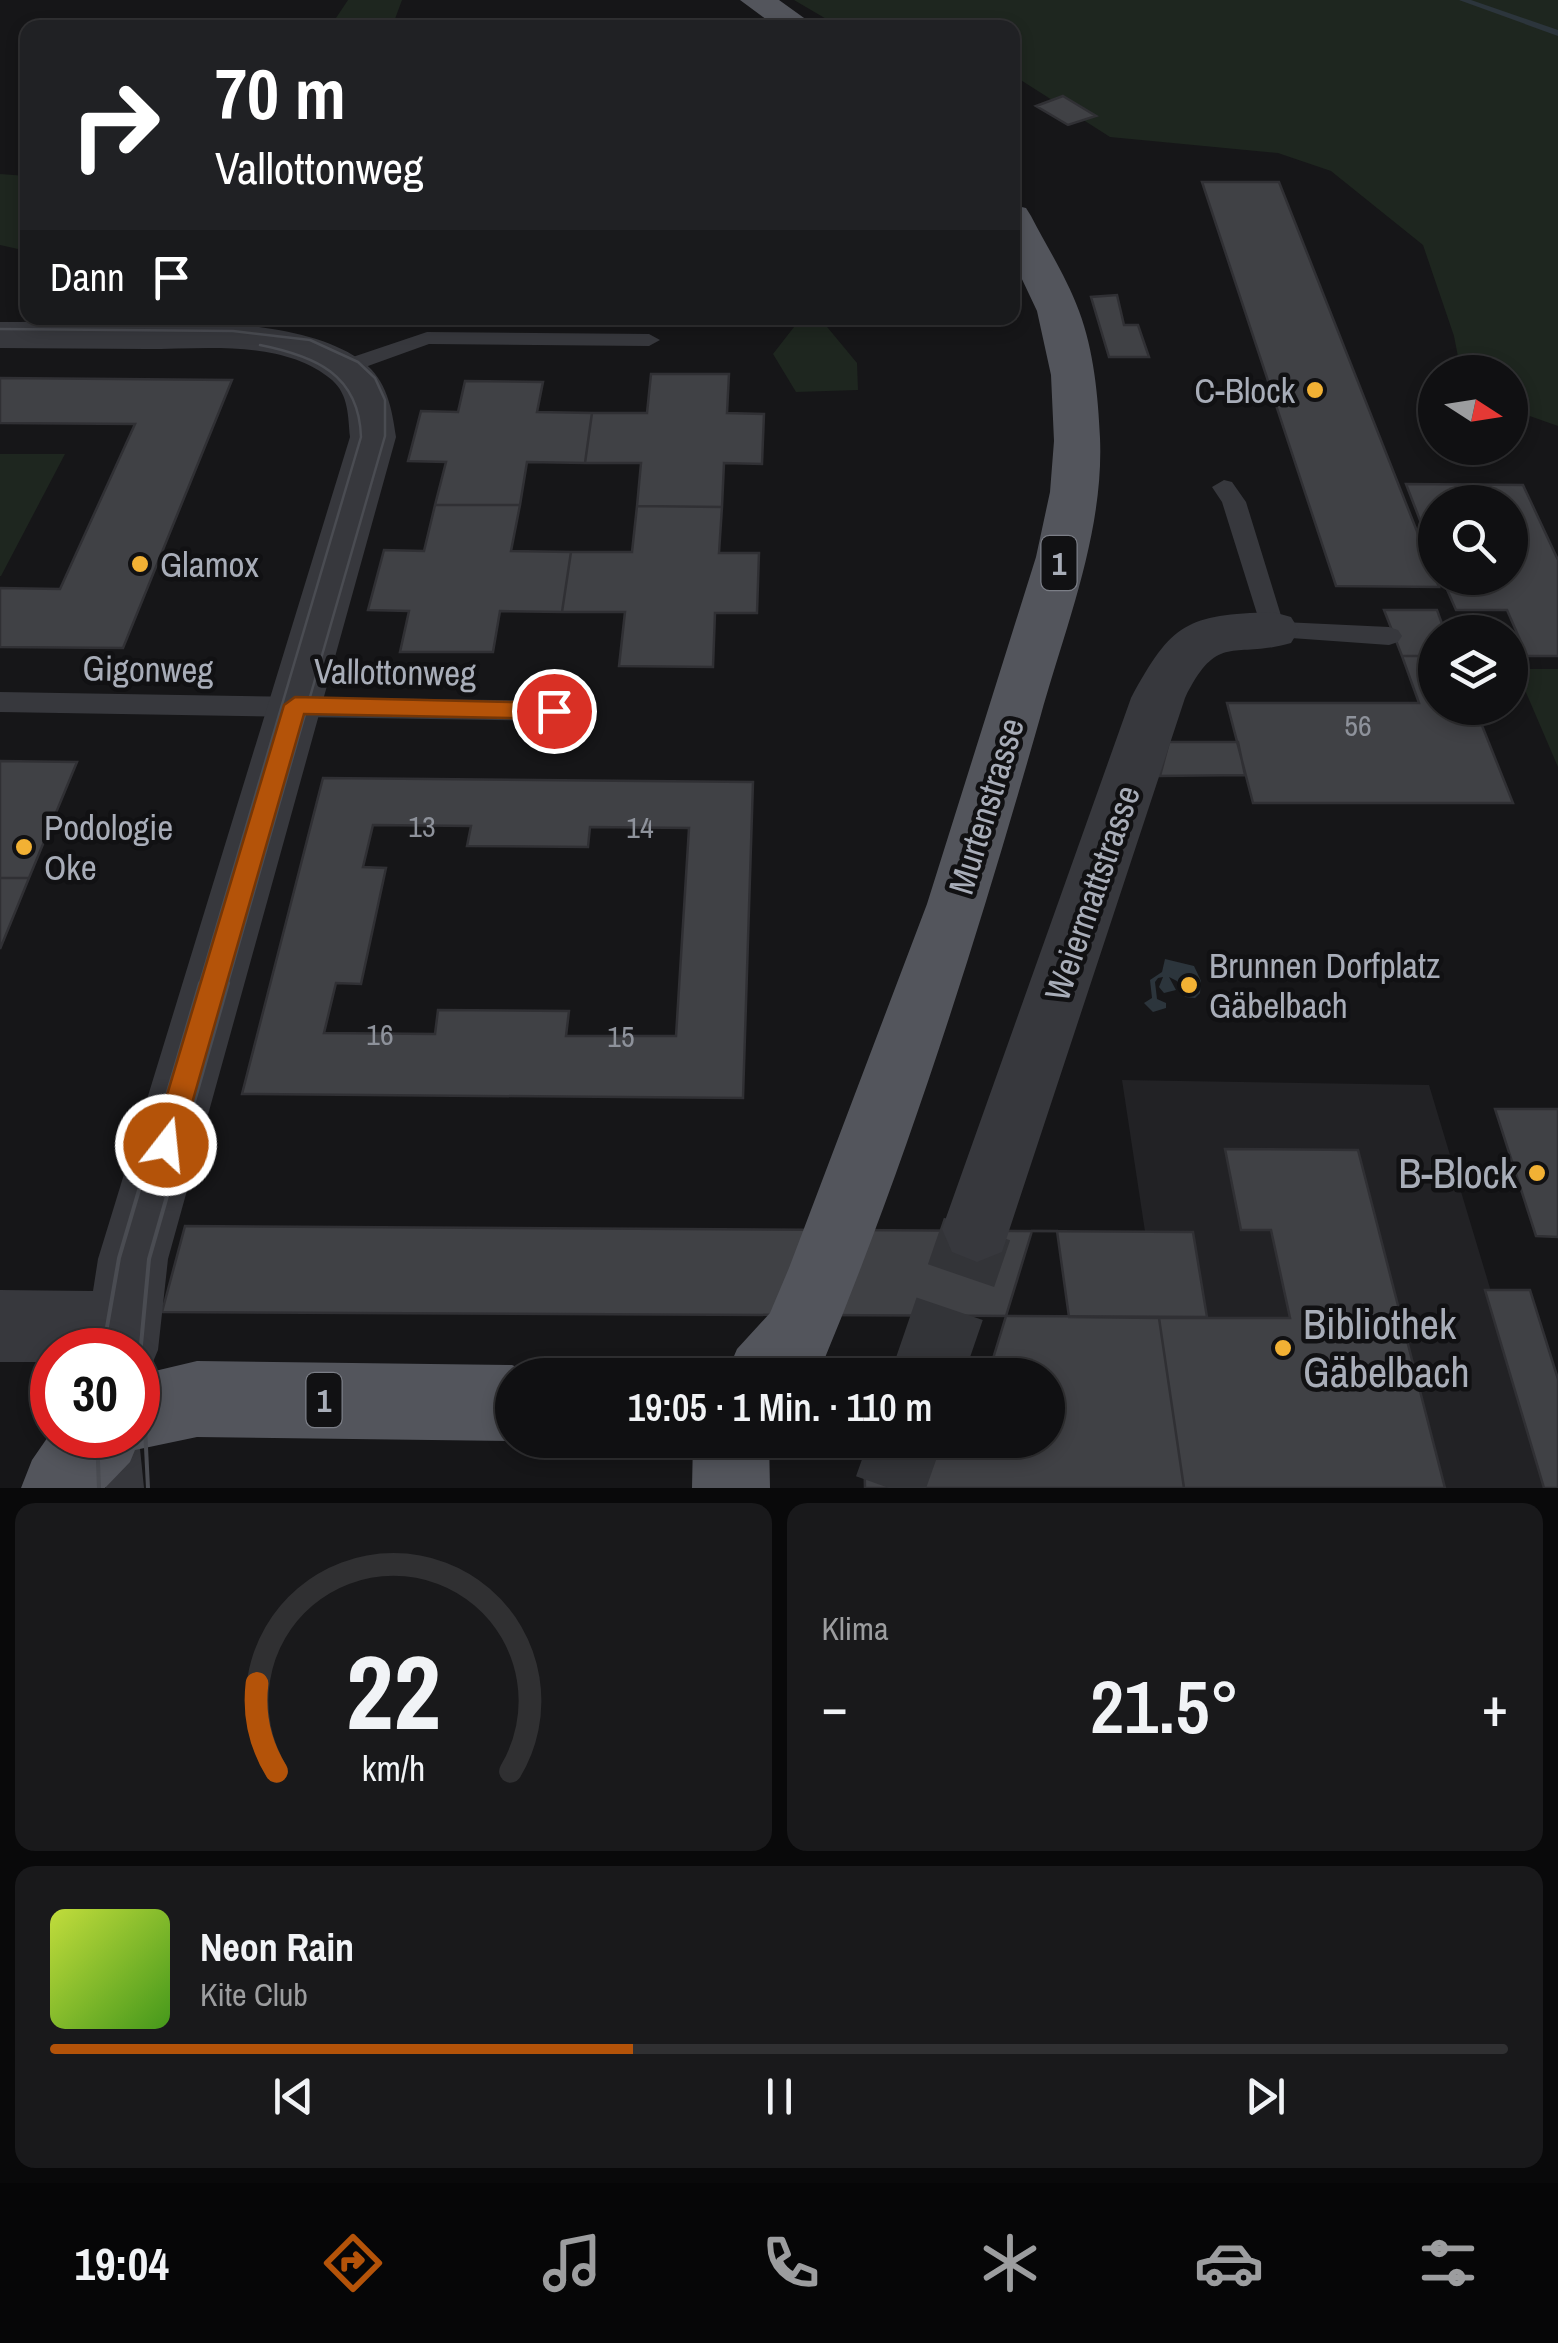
<!DOCTYPE html>
<html lang="de">
<meta charset="utf-8">
<style>
:root{--surface:#101012;--page:#19191b;--text:#f1f3f6;--muted:#9c9d9f;--line:#303032;--accent:#b45309}
body{margin:0;font-family:"Archivo Narrow",sans-serif;background:var(--page);color:var(--text);height:100vh;display:flex;flex-direction:column;font-size:38px;white-space:nowrap}
*{box-sizing:border-box;margin:0}
p{font-size:32px;color:var(--muted)}
.icon{flex:none;width:55px;height:55px;fill:none;stroke:currentColor;stroke-width:2;stroke-linecap:round;stroke-linejoin:round}
.map{position:relative;height:1488px;overflow:hidden}
.panel{display:flex;flex-direction:column;gap:15px;padding:15px;background:#09090a;flex:1}
.panel>*{flex:none}
.top-card{position:absolute;left:20px;top:20px;width:1000px;height:305px;border-radius:20px;box-shadow:0 5px 15px #0003,0 0 0 2px var(--line);background:#202124;color:#fff;overflow:hidden}
.needle{width:65px;rotate:102deg}
.controls{position:absolute;left:1418px;top:355px;display:grid;gap:20px}
.controls a{display:grid;place-items:center;width:110px;height:110px;border-radius:50%;background:var(--surface);box-shadow:0 5px 15px #0003,0 0 0 2px var(--line);font-size:50px}
.speed{position:absolute;left:30px;top:1328px;display:flex;gap:20px;font-size:50px;font-weight:700;text-align:center}
.speed>*{display:grid;place-content:center;width:130px;height:130px;border-radius:50%;background:var(--surface);box-shadow:0 5px 15px #0003,0 0 0 2px var(--line);line-height:1}
.speed .limit{border:15px solid #d22;background:#fff;color:#111}
.pin{position:absolute;display:grid;place-items:center;width:85px;height:85px;color:#fff;margin:-42px;border:5px solid #fff;border-radius:50%;box-shadow:0 2px 10px #0007}
.me{position:absolute;width:110px;margin:-55px;rotate:16deg;stroke-linejoin:round;filter:drop-shadow(0 0 8px #0008)}
.turn{display:flex;align-items:center;gap:35px;height:210px;padding:0 30px;font-size:45px}
.turn .icon{width:130px;height:130px;stroke-width:2.5}
.turn b{display:block;font-size:70px;line-height:85px}
.then{display:flex;align-items:center;height:95px;padding:0 30px;background:#0003;gap:20px;font-size:38px}
.big{font-size:75px;font-weight:600;line-height:1.1}
.panel .widget{flex:1;display:flex;flex-direction:column;justify-content:center;gap:15px;min-width:0;padding:0 35px;border-radius:20px;background:var(--page)}
.panel .dial{align-items:center;gap:0}
.dial svg{height:260px;overflow:visible;fill:none;stroke:var(--line);stroke-width:7;stroke-linecap:round;text-anchor:middle}
.dial text{fill:var(--text);stroke:none}
.song{display:flex;align-items:center;gap:30px}
.cover{width:120px;height:120px;border-radius:15px;background:linear-gradient(135deg,hsl(70 70% 55%),hsl(100 70% 35%))}
.played{height:10px;border-radius:5px;background:linear-gradient(90deg,var(--accent) 40%,var(--line) 40%)}
.keys{display:flex;justify-content:space-around;direction:ltr}
.heat{display:flex;justify-content:space-between;align-items:center;font-size:55px;direction:ltr}
.panel .tiles{flex:1;display:grid;gap:15px;grid-template-columns:1fr 1fr}
.widget:last-child{grid-column:span 2}
.trip{position:absolute;left:495px;top:1358px;width:570px;height:100px;border-radius:50px;background:var(--surface);box-shadow:0 5px 15px #0003,0 0 0 2px var(--line);font-weight:600;line-height:100px;text-align:center}
.tabs{display:flex;height:160px;justify-content:space-around;align-items:center;background:#060607;color:var(--muted)}
.tabs .icon{width:70px;height:70px}
.tabs .selected{color:var(--accent)}
.tabs b{font-size:45px;color:var(--text)}
.map>svg:first-child{display:block}
.built{fill:#222225}
.green{fill:#1e261f}
.water{fill:#2c353c}
.lines{fill:none;stroke-linecap:round;stroke-linejoin:round}
.stream{fill:#2c353c;fill-rule:evenodd}
.building{fill:#404145;stroke:#303034;stroke-width:2.5;fill-rule:evenodd}
.street-tunnel{stroke:#333438;stroke-width:70;stroke-dasharray:70 35;stroke-linecap:butt}
.lane{fill:#37383d;fill-rule:evenodd}
.street{fill:#37383d;fill-rule:evenodd}
.primary{fill:#53555c;fill-rule:evenodd}
.tram-far1{stroke:#4a4c52;stroke-width:2.5}
.tram{stroke:#4a4c52;stroke-width:4}
.route{fill:#b45309;stroke:#753606;stroke-width:2.5}
.poi-dot{fill:#f2b134;stroke:#111113;stroke-width:4}
.labels{text-anchor:middle;dominant-baseline:central;stroke-width:9;stroke-linejoin:round;paint-order:stroke}
.number-label{font-size:30px;fill:#8e929b}
.shield{fill:#111113;stroke:#7b7e86;stroke-width:2.5}
.shield-label{font-size:32px;font-weight:bold;fill:#a8adb8}
.poi-label{font-size:35px;fill:#a8adb8;stroke:#111113;text-anchor:start}
.street-label{font-size:35px;fill:#a8adb8;stroke:#111113}
.near-poi-label{font-size:42px;fill:#a8adb8;stroke:#111113;text-anchor:end}
</style>
<div class="map">
<svg width="1558" height="1488" viewBox="0 0 1558 1488">
<rect width="100%" height="100%" fill="#161618"/>
<!-- built -->
<path class="built" d="M1122 1080 1429 1085 1550 1488H1184Z"/>
<!-- green -->
<path class="green" d="M348 0H402L392 27H330Z
M794 0H1558V426L1510 409V372H1461L1454 336 1423 245 1331 171 1278 153 1110 137 1013 75 1012 28 840 27Z
M0 174 27 176V251L0 245Z
M801 318H828L823 322 857 363 858 390 796 392 773 354Z
M0 454H65L1 576H0Z
M1516 669H1558V767Z"/>
<!-- water -->
<path class="water" d="M1165 959 1194 966 1201 981 1200 993 1195 998 1185 997 1177 981 1169 977 1176 990 1164 993 1159 987 1163 977 1158 978 1155 982 1157 999 1166 1003V1008L1153 1012 1144 1003 1152 998 1150 980 1162 972Z"/>
<g class="lines">
<!-- stream -->
<path class="stream" d="M1459 0H1471L1558 30V36Z"/>
</g>
<!-- building -->
<path class="building" d="M1063 96 1096 116 1068 125 1036 106Z
M1202 182H1279L1439 587 1336 586Z
M1117 295 1124 325H1138L1149 357H1109L1091 297Z
M651 374H729L727 413 764 414 762 464 724 463 722 507 637 506 641 463H585L592 413H647Z
M0 378 232 380 123 648 0 647V588L60 589 135 424 0 423Z
M465 381 543 382 537 412 592 413 585 463 527 462 520 505H435L446 462 408 461 421 411 458 412Z
M1406 484 1523 485 1558 560V656H1527L1507 610H1456L1442 578H1510V502H1435V559Z
M435 505H520L511 551 571 552 562 612 500 611 493 652H400L409 611 368 610 384 550 424 551Z
M637 506 722 507 719 553H759L757 613H715L713 667 619 666 625 612H562L571 552H632Z
M1384 610H1437L1445 632H1435V656H1402Z
M1402 656H1435V708H1475L1513 803H1253L1227 703H1419Z
M1169 742H1238L1245 775 1160 776Z
M0 761 77 762 29 878H0Z
M323 778 753 782 743 1098 242 1094ZM373 825 471 826 467 846 588 847 590 827 689 828 676 1036H566L569 1011 438 1010 435 1034 324 1033 336 983 361 984 386 868 363 867Z
M0 878H29L0 949Z
M1495 1109H1558V1237L1536 1236Z
M1225 1149 1358 1150 1445 1488H1184L1159 1318H1290L1271 1230H1241Z
M185 1226 1193 1232 1207 1317 162 1312Z
M1032 1231H1057L1069 1317 1159 1318 1184 1488H865L864 1450H965L969 1440H1048V1375H988Z
M1485 1290H1530L1558 1379V1488H1544Z"/>
<g class="lines">
<!-- street-tunnel -->
<path class="street-tunnel" d="M927 1375 977 1229
M889 1488 906 1440"/>
<!-- lane -->
<path class="lane" d="M427 332 649 334 660 340 649 346 429 344 343 375 332 368 335 363Z
M1224 480 1232 482 1246 502 1283 622 1389 627 1398 630 1402 636 1398 642 1389 645 1264 636 1222 502 1212 487Z
M0 692 554 701 564 704 567 711 564 718 554 721 0 712Z
M138 1429 144 1488H106L102 1435H138Z"/>
<!-- street -->
<path class="street" d="M0 322C92 322 292 306 363 362 387 380 392 409 396 437L168 1259 158 1350 147 1376 138 1380V1350H52V1362H0V1290L93 1291 98 1259 350 437C348 417 349 395 332 380 284 339 205 349 146 349 98 349 49 348 0 348Z
M1273 612 1291 617 1299 630 1291 643C1233 660 1218 631 1185 698L1002 1252 977 1262 952 1252 942 1229 1131 698C1172 622 1187 615 1273 612Z"/>
<!-- primary -->
<path class="primary" d="M740 0H779L818 28H778Z
M1012 205 1026 208 1031 216C1047 247 1067 278 1079 311 1094 351 1098 396 1100 438 1104 533 1065 628 1040 718 978 936 909 1155 822 1365L813 1375H726L737 1349 770 1313 789 1268 927 904 1036 557 1050 492 1054 441 1051 375 1037 311 1012 258Z
M197 1361 512 1365 535 1375H512V1441L197 1437 135 1450 130 1462 105 1488H21L32 1460 52 1431V1435H138V1375Z
M693 1440H769L770 1488H692Z"/>
<!-- tram-far1 -->
<path class="tram-far1" d="M0 329 233 331 310 340 358 362 375 378 385 400V436L227 986
M199 986 361 437C359 374 315 356 260 345"/>
<!-- tram -->
<path class="tram" d="M103 1350 119 1258 200 983
M97 1435 99 1488
M148 1488 141 1345 149 1259 228 983"/>
</g>
<!-- route -->
<path class="route" d="M295 697 554 703 565 711 554 719 304 714 180 1145 176 1154 166 1158 156 1154 152 1145 284 705Z"/>
<!-- markers -->
<g class="poi-dot">
<circle cx="1315" cy="390" r="10"/>
<circle cx="140" cy="564" r="10"/>
<circle cx="24" cy="847" r="10"/>
<circle cx="1189" cy="985" r="10"/>
<circle cx="1537" cy="1173" r="10"/>
<circle cx="1283" cy="1348" r="10"/>
</g>
<g class="labels">
<!-- number labels -->
<g class="number-label">
<text x="1358" y="725">56</text>
<text x="422" y="826">13</text>
<text x="640" y="827">14</text>
<text x="380" y="1034">16</text>
<text x="621" y="1036">15</text>
</g>
<!-- shield labels -->
<g class="shield">
<rect x="1041.5" y="536" width="35" height="54" rx="8"/>
<rect x="306.5" y="1373" width="35" height="54" rx="8"/>
</g>
<g class="shield-label">
<text x="1059" y="563">1</text>
<text x="324" y="1400">1</text>
</g>
<!-- poi labels -->
<g class="poi-label">
<text x="1295" y="390" text-anchor="end">C-Block</text>
<text x="160" y="564">Glamox</text>
<text x="44" y="827">Podologie<tspan x="44" dy="40">Oke</tspan></text>
<text x="1209" y="965">Brunnen Dorfplatz<tspan x="1209" dy="40">Gäbelbach</tspan></text>
</g>
<!-- street labels -->
<g class="street-label">
<text transform="translate(148 669) rotate(1)">Gigonweg</text>
<text transform="translate(395 672) rotate(1)">Vallottonweg</text>
<text transform="translate(986 806) rotate(-73)">Murtenstrasse</text>
<text transform="translate(1092 893) rotate(-71)">Weiermattstrasse</text>
</g>
<!-- near-poi labels -->
<g class="near-poi-label">
<text x="1517" y="1173">B-Block</text>
<text x="1303" y="1324" text-anchor="start">Bibliothek<tspan x="1303" dy="48">Gäbelbach</tspan></text>
</g>
</g>
</svg>
<div class="controls">
<a><svg class="needle" viewBox="-14 -14 28 28"><path d="M0-13l5 13h-10z" fill="#e53935"/><path d="M0 13l5-13h-10z" fill="#9c9d9f"/></svg></a>
<a><svg class="icon" aria-label="search" viewBox="0 0 24 24"><circle cx="10" cy="10" r="6"/><path d="M15 15l6 6"/></svg></a>
<a><svg class="icon" aria-label="layers" viewBox="0 0 24 24"><path d="M12 4l9 5-9 5-9-5zM3 14l9 5 9-5"/></svg></a>
</div>
<div class="speed"><div class="limit">30</div></div>
<div class="pin" style="left:554px;top:711px;background:#d93025"><svg class="icon" aria-label="arrive" viewBox="0 0 24 24"><path d="M6 21V4h12l-3 4 3 4H6"/></svg></div>
<svg class="me" style="left:166px;top:1145px" viewBox="-20 -20 40 40"><circle r="17" fill="#b45309" stroke="#fff" stroke-width="3"/><path d="M0-11L8 9 0 5-8 9z" fill="#fff"/></svg>
<div class="trip">19:05 · 1 Min. · 110 m</div>
<div class="top-card">
<div class="turn"><svg class="icon" aria-label="right" viewBox="0 0 24 24"><path d="M7 20v-9h11M14 6l5 5-5 5"/></svg><div><b>70 m</b>Vallottonweg</div></div>
<div class="then">Dann<svg class="icon" aria-label="arrive" viewBox="0 0 24 24"><path d="M6 21V4h12l-3 4 3 4H6"/></svg></div>
</div>
</div>
<section class="panel">
<div class="tiles">
<div class="widget dial"><svg viewBox="0 0 100 80">
<path d="M14 69A42 42 0 1 1 86 69"/>
<path d="M14 69A42 42 0 0 1 8 42" stroke="#b45309"/>
<text x="50" y="56" font-size="32" font-weight="700">22</text>
<text x="50" y="72" font-size="11">km/h</text>
</svg></div>
<div class="widget"><p>Klima</p>
<div class="heat"><a>−</a><b class="big">21.5°</b><a>+</a></div>
</div>
<div class="widget">
<div class="song"><i class="cover"></i><div><b>Neon Rain</b><p>Kite Club</p></div></div>
<div class="played"></div>
<div class="keys"><svg class="icon" aria-label="previous" viewBox="0 0 24 24"><path d="M18 5L8 12l10 7zM5 5v14"/></svg><svg class="icon" aria-label="pause" viewBox="0 0 24 24"><path d="M8 5v14M16 5v14"/></svg><svg class="icon" aria-label="next" viewBox="0 0 24 24"><path d="M6 5l10 7-10 7zM19 5v14"/></svg></div>
</div>
</div>
</section>
<nav class="tabs">
<b>19:04</b>
<svg class="icon selected" aria-label="directions" viewBox="0 0 24 24"><path d="M12 3l9 9-9 9-9-9zM9 14v-3h6M13 9l2 2-2 2"/></svg>
<svg class="icon" aria-label="music" viewBox="0 0 24 24"><path d="M9 18V5l10-2v13"/><circle cx="6" cy="18" r="3"/><circle cx="16" cy="16" r="3"/></svg>
<svg class="icon" aria-label="phone" viewBox="0 0 24 24"><path d="M5 4h4l2 5-3 2q2 4 5 5l2-3 5 2v4C11 20 4 13 5 4z"/></svg>
<svg class="icon" aria-label="climate" viewBox="0 0 24 24"><path d="M12 3v18M4 7l16 10M4 17L20 7"/></svg>
<svg class="icon" aria-label="car" viewBox="0 0 24 24"><path d="M5 17H2v-5l4-1 3-4h7l3 4 3 1v5h-3M9 17h6M6 11h13"/><circle cx="7" cy="17" r="2"/><circle cx="17" cy="17" r="2"/></svg>
<svg class="icon" aria-label="filters" viewBox="0 0 24 24"><path d="M4 7h16M4 17h16"/><circle cx="9" cy="7" r="2"/><circle cx="15" cy="17" r="2"/></svg>
</nav>
